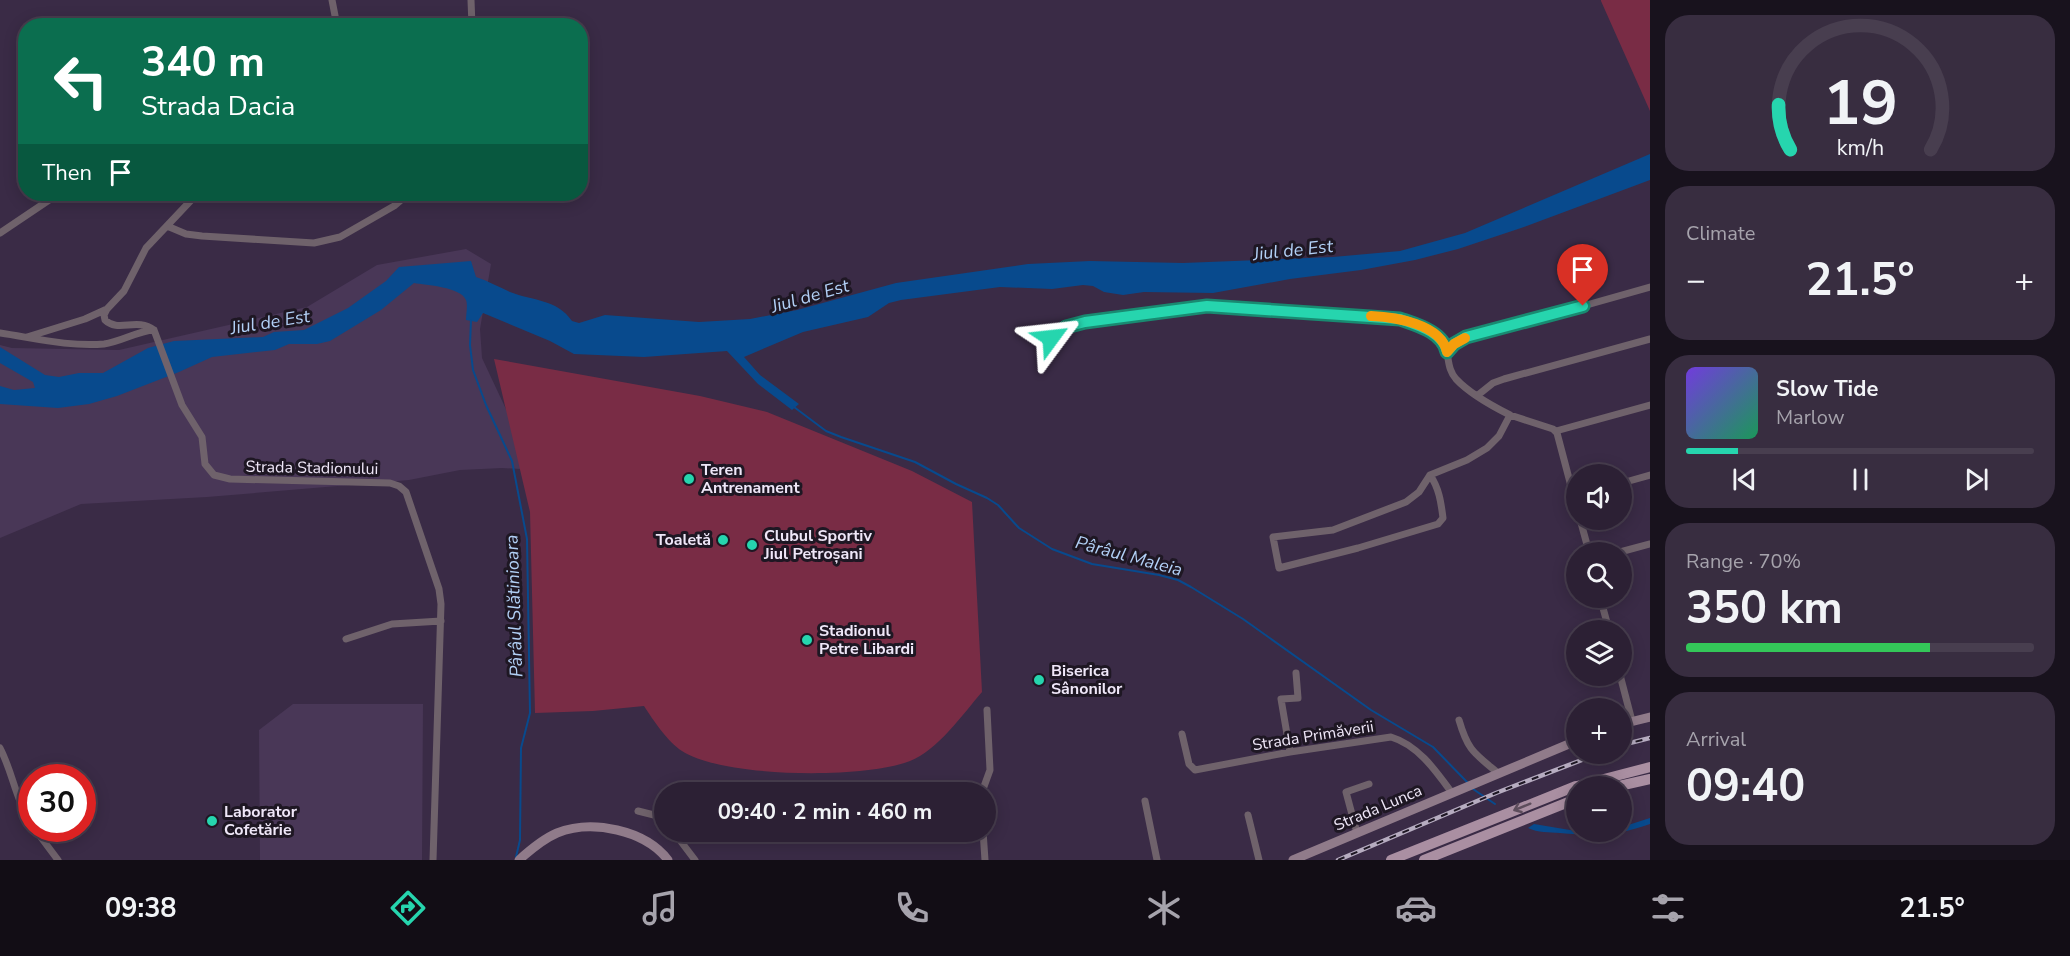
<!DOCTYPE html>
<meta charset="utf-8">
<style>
:root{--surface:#2c2034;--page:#382d40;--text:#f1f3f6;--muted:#a6a3ac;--line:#483e4f;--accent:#26d5ae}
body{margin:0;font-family:"Nunito Sans",sans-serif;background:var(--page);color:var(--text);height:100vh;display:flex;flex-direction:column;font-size:22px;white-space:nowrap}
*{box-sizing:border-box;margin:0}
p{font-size:20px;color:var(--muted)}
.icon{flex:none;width:33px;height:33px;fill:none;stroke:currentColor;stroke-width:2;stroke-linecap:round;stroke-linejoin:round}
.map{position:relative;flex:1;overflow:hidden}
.panel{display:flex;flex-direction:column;gap:15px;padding:15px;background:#18121d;width:420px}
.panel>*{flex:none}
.guide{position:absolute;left:18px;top:18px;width:570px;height:183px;border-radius:24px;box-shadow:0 3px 15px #0003,0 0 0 2px var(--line);background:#0b6e4f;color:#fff;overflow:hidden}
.controls{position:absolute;left:1566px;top:464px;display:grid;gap:12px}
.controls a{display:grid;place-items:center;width:66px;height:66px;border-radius:50%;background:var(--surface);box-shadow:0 3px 15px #0003,0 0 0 2px var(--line);font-size:30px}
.speed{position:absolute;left:18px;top:764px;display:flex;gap:12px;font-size:30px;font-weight:700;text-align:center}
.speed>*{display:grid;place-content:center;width:78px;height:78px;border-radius:50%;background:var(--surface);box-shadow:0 3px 15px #0003,0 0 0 2px var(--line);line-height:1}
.speed .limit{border:9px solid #d22;background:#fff;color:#111}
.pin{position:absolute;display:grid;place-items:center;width:51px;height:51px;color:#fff;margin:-62px -26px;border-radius:50% 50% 50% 0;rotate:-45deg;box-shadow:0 0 6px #0007}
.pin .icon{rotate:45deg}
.me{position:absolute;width:66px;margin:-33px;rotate:60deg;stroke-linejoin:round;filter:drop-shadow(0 0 4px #0008)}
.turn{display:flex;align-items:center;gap:21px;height:126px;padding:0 24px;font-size:27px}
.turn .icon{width:78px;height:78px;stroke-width:2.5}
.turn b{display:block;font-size:42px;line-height:51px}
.then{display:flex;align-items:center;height:57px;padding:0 24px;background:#0003;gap:12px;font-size:22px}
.big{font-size:45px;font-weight:700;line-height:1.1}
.panel .tile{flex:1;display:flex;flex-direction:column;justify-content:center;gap:9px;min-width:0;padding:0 21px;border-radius:24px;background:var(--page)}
.panel .dial{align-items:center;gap:0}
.dial svg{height:156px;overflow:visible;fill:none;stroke:var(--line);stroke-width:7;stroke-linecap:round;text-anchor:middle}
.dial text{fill:var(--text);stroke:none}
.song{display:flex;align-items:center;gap:18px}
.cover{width:72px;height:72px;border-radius:9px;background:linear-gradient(135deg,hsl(260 70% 55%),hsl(150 70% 35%))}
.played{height:6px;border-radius:3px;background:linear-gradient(90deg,var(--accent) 15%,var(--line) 15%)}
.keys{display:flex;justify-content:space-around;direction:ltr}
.heat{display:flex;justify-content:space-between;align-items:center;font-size:33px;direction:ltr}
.charge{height:9px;border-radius:4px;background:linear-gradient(90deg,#34c759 70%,var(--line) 0)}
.trip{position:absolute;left:654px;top:782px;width:342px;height:60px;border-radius:30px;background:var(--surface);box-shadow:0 3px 15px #0003,0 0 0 2px var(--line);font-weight:700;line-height:60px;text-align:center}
.tab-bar{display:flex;height:96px;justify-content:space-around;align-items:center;background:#120d15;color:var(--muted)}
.tab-bar .icon{width:42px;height:42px}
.tab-bar .current{color:var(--accent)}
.tab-bar b{font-size:27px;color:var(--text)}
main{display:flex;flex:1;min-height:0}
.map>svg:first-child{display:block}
.built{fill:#493757}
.green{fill:#792c45}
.water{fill:#084a8d}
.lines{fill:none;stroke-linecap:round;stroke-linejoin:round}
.stream{stroke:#084a8d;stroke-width:2}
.minor{stroke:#6f626b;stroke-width:7}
.secondary{stroke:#907b8a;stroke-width:9}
.primary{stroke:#aa8fa2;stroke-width:10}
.rail-casing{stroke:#b6acc0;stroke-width:4.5}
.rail{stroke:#1e1723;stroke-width:2;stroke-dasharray:7;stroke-linecap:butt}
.oneway{stroke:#5d4d5c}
.route-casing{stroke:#198a71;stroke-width:15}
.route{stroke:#26d5ae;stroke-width:10}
.slow{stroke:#f59e0b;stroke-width:10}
.poi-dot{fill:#26d5ae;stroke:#1e1723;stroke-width:2}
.labels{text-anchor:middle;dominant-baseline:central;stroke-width:6;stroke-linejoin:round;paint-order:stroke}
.street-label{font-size:16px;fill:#efe7f8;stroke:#1e1723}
.poi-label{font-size:16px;font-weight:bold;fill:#efe7f8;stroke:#1e1723;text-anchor:start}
.water-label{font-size:18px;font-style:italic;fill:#b2d0f6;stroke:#1e1723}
</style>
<main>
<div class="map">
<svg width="1650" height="860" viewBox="0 0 1650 860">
<rect width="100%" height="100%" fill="#3a2b46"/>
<!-- built -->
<path class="built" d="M466 249 491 264 480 329 482 358 519 437 521 469 502 468 460 470 409 480 207 497 81 504 0 538V345L12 348 119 350 307 307 377 265Z
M293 704H423L422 860H260L259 730Z"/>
<!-- green -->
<path class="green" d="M1601 0H1650V111L1601 1Z
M494 359 700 396 767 412 912 471 972 502 982 692C963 714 937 751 910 761 865 779 723 778 682 751 668 742 653 720 644 706L593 711 535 713 530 512Z"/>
<!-- water -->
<path class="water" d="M1650 154V180L1521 228 1458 249 1415 260 1361 270 1290 279 1213 293 1144 292 1123 295 1104 292 1093 286 1083 285 1052 289 1000 287 901 300 889 303 868 317 803 332 744 357 760 375 799 404 792 410 758 384 727 351 644 357 574 354 550 341 483 313 477 322 466 320C466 314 468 305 466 300 461 287 426 285 414 283L381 310 330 341 317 344H289L275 350 212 357 179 372 117 396 89 404 58 408 0 404V386L14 390 35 388 33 382 0 363V347L45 375 59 377 79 373H103L148 348 174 341 263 337 274 332 304 330 348 308 386 281 399 267 471 261 476 277C488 281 499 287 510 292 533 301 557 299 572 321L579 323 605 315 699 322 750 319 797 310 896 283 1028 264 1090 261 1183 263 1333 257 1400 251 1465 233Z
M1650 818V824C1616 836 1595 836 1560 833 1549 832 1538 833 1528 828L1534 824 1576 831H1622V827Z"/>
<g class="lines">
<!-- stream -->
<path class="stream" d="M471 320 470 345 473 370 486 405 512 461 527 539 530 713 521 748 520 840 516 857
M794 407 826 431 841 437 915 462 956 484 987 498 998 505 1019 528 1052 549 1092 564 1159 575 1178 580 1191 587 1243 619 1371 710 1433 747 1467 782
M1473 789 1495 804"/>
<!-- minor -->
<path class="minor" d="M332 0 337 26
M471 0 472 26
M197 194 146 248 124 291 107 309 104 315 105 320C118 333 137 317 154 330L182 405 202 437 205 464 214 475 230 479 390 483 399 486 406 492 439 589 441 604 433 860
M167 226 186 234 202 236 314 243 340 237 394 206 408 194
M0 233 58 194
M0 333C34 338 69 347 104 344 121 342 137 331 154 330
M27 337 85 319 107 309
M1051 338 1066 327 1085 322 1196 307 1400 319C1417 324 1445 332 1447 353 1449 363 1449 371 1456 379 1470 394 1492 406 1510 415
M1447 352 1454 344 1466 337 1544 317 1650 287
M1478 395 1493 383 1504 379 1650 339
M1556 431 1650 405
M1430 475C1439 488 1441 502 1443 518L1438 524 1358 548 1279 568 1273 537 1333 530 1406 502 1419 492 1430 475 1467 460 1487 448 1499 436 1510 415 1553 429 1557 433 1576 505
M1622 483 1650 475
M1580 519 1589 552
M1620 552 1650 544
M1600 597 1609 630
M346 639 392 624 441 621
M1620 675 1632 721
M1459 720C1468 751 1474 753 1498 773
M1182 734 1189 764 1195 770 1290 752 1391 737C1418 745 1436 771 1452 793
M0 748C13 773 15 799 32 824
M1290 752 1281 699 1298 698 1296 673
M982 792 990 770 987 710
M1145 801 1157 860
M638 811 654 815 664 823
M1248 815 1259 860
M34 828 58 860
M673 831 695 860
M983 831 985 860
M1357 833 1346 792 1369 784"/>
<!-- secondary -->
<path class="secondary" d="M1622 724 1650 717
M519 860C530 850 543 839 557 833 592 819 645 830 668 860
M1293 860 1576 741"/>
<!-- primary -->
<path class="primary" d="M1577 786 1650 767
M1619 786 1650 779
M1391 860 1576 786
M1424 860 1576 799"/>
<defs>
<path id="rail" d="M1622 745 1650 738
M1338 860 1496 793 1600 753"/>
</defs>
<!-- rail casing -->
<use href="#rail" class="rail-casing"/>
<!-- rail -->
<use href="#rail" class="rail"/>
</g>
<!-- one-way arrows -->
<defs><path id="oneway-shaft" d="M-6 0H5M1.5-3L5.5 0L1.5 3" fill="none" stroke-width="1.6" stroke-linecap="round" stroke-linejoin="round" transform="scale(1.5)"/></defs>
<use class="oneway" href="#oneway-shaft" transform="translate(1522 807) rotate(158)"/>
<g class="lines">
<defs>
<path id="route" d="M1051 338 1066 327 1085 322 1207 306 1400 319C1417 325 1443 332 1447 352L1454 344 1466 337 1583 306"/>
</defs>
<!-- route casing -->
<use href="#route" class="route-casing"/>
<!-- route -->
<use href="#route" class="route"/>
<!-- slow -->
<path class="slow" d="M1371 316C1395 317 1441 324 1447 352L1454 344 1465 338"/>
</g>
<!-- markers -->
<g class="poi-dot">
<circle cx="689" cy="479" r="6"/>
<circle cx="723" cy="540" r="6"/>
<circle cx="752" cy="545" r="6"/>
<circle cx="807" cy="640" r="6"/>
<circle cx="1039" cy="680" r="6"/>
<circle cx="212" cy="821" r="6"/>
</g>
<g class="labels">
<!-- street labels -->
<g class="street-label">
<text transform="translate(312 468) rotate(1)">Strada Stadionului</text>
<text transform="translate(1313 736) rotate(-9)">Strada Primăverii</text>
<text transform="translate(1378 808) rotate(-23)">Strada Lunca</text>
</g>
<!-- poi labels -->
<g class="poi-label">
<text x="701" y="470">Teren<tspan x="701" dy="18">Antrenament</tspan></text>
<text x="764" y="536">Clubul Sportiv<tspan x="764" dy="18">Jiul Petroșani</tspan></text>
<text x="711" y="540" text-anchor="end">Toaletă</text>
<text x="819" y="631">Stadionul<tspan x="819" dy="18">Petre Libardi</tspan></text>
<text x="1051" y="671">Biserica<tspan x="1051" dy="18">Sânonilor</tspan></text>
<text x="224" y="812">Laborator<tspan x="224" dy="18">Cofetărie</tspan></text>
</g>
<!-- water labels -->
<g class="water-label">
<text transform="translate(1293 250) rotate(-6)">Jiul de Est</text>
<text transform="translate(810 296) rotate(-16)">Jiul de Est</text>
<text transform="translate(270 322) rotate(-9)">Jiul de Est</text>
<text transform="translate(1129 556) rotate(15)">Pârâul Maleia</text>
<text transform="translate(514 606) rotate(-92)">Pârâul Slătinioara</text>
</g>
</g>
</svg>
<div class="controls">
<a><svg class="icon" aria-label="sound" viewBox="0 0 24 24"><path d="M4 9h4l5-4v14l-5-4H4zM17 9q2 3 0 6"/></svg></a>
<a><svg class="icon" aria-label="search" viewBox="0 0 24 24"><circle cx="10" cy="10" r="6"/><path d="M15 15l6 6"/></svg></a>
<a><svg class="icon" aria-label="layers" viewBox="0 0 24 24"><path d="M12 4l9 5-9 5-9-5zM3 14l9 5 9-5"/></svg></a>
<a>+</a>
<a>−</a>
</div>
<div class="speed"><div class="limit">30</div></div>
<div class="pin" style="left:1583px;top:306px;background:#d93025"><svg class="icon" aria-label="arrive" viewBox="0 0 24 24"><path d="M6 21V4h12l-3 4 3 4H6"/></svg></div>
<svg class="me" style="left:1051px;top:338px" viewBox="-20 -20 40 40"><path d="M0-17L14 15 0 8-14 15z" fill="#26d5ae" stroke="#fff" stroke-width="4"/></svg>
<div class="trip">09:40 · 2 min · 460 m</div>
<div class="guide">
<div class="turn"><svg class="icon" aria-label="left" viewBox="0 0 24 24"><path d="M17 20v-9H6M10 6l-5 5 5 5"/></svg><div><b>340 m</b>Strada Dacia</div></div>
<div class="then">Then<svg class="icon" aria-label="arrive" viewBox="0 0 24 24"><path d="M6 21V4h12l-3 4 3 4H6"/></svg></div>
</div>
</div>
<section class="panel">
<div class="tile dial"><svg viewBox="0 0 100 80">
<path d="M14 69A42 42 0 1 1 86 69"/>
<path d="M14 69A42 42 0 0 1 8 46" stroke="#26d5ae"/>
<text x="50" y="56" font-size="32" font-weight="700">19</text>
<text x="50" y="72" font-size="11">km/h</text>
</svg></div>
<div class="tile"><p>Climate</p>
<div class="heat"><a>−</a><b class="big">21.5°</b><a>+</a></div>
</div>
<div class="tile">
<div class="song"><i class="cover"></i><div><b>Slow Tide</b><p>Marlow</p></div></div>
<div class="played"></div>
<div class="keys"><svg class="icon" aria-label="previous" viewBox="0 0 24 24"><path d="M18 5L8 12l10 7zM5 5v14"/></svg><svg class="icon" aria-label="pause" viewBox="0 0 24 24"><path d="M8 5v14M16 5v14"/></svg><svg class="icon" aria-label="next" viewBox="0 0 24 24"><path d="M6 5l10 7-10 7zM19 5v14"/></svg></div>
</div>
<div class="tile"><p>Range · 70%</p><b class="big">350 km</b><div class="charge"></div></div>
<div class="tile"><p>Arrival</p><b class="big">09:40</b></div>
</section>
</main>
<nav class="tab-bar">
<b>09:38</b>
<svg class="icon current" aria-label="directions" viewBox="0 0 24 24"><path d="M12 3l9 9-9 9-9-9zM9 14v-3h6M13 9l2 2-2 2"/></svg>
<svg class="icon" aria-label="music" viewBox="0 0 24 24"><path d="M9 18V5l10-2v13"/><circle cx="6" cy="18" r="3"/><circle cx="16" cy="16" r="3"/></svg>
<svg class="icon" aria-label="phone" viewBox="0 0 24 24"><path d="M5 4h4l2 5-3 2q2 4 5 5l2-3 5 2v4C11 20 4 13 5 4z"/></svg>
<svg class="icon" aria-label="climate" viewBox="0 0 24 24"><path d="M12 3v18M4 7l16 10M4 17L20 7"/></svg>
<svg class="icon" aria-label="car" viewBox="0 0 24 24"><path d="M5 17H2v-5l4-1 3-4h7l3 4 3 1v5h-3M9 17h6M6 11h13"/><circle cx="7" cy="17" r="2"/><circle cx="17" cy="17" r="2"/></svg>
<svg class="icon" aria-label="filters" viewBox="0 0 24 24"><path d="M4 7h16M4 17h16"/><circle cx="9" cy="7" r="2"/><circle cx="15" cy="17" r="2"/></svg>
<b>21.5°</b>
</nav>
